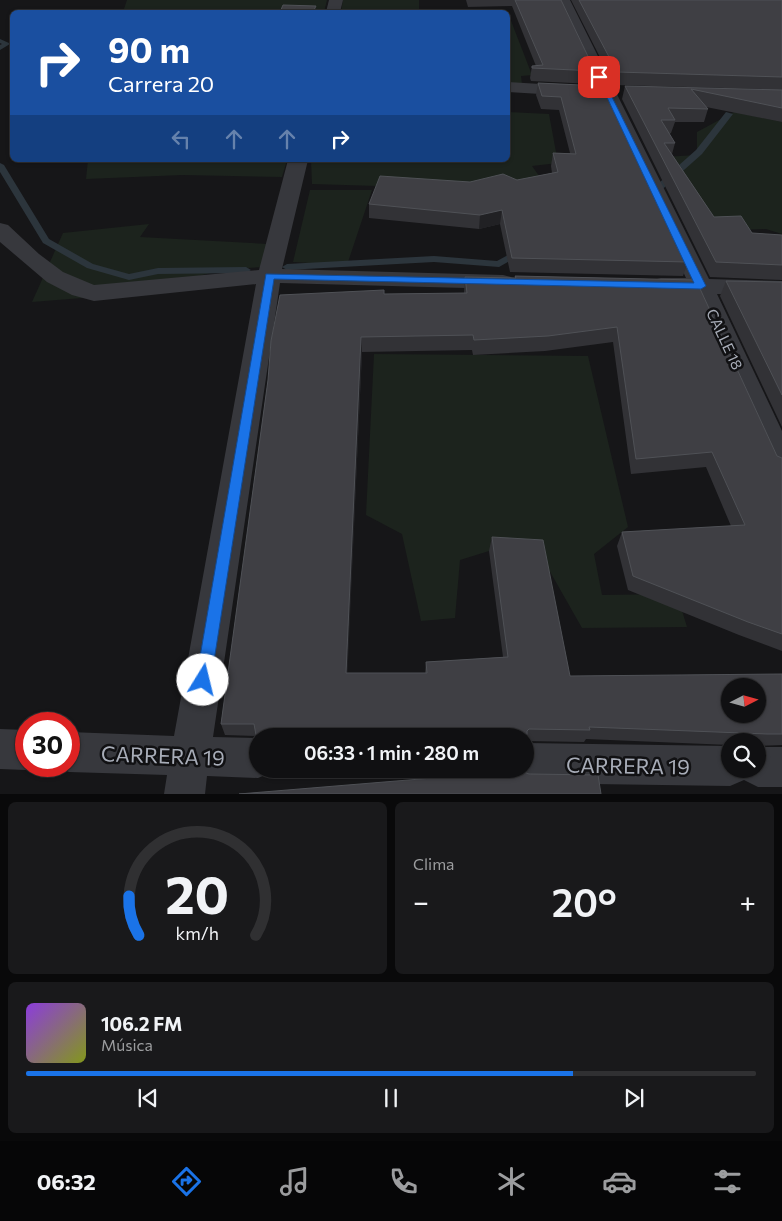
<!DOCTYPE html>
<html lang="es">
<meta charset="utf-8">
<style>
:root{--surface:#101012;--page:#19191b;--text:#f1f3f6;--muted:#9c9d9f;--line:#303032;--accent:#1a73e8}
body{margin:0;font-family:Commissioner,sans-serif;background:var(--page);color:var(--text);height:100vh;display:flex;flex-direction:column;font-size:19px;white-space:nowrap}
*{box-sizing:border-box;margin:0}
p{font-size:16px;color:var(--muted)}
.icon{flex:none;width:28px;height:28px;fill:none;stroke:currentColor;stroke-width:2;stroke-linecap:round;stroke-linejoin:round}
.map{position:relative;height:794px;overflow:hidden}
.panel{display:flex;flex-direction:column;gap:8px;padding:8px;background:#09090a;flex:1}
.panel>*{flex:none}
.banner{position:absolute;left:10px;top:10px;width:500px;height:152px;border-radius:8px;box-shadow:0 1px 4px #0004,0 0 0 1px var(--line);background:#1a4fa0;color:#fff;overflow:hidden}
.needle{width:32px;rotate:84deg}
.fabs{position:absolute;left:721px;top:678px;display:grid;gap:10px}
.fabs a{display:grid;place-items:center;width:45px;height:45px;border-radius:50%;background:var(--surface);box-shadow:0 1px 4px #0004,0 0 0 1px var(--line);font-size:25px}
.speed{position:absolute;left:15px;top:712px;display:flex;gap:10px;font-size:25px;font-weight:700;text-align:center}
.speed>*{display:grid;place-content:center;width:65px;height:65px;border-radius:50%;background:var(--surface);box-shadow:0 1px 4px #0004,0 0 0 1px var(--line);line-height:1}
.speed .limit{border:8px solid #d22;background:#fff;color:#111}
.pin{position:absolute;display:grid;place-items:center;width:42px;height:42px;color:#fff;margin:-21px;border-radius:10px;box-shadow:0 2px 8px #0006}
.me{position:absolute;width:55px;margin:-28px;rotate:9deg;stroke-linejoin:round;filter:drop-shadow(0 0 4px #0008)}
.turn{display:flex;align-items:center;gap:18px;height:105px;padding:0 15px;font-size:22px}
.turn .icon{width:65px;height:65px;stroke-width:2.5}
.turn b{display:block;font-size:35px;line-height:42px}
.lanes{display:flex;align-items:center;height:48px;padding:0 15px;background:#0003;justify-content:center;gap:25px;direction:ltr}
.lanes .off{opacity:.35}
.big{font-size:38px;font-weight:600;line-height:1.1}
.panel .tile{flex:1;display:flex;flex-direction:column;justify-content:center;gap:8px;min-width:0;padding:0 18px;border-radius:8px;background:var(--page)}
.panel .dial{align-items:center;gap:0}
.dial svg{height:130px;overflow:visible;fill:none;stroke:var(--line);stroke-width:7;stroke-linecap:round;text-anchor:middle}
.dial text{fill:var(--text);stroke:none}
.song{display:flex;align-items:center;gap:15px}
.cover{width:60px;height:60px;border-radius:8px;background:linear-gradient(135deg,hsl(270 70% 55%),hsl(70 70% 35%))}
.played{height:5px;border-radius:2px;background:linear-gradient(90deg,var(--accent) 75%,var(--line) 75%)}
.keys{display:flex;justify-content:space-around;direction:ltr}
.heat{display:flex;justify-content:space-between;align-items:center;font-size:28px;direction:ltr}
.panel .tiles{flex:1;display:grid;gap:8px;grid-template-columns:1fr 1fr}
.tile:last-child{grid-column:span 2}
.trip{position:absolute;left:249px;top:728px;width:285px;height:50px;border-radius:25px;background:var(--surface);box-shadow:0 1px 4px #0004,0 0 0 1px var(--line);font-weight:600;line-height:50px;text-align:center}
.tab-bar{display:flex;height:80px;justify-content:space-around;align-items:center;background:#060607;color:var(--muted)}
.tab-bar .icon{width:35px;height:35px}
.tab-bar .active{color:var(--accent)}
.tab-bar b{font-size:22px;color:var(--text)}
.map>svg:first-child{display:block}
.green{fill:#1c231d}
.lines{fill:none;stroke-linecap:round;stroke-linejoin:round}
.stream{fill:#2c353c;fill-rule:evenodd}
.minor{fill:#37383d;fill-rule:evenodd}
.wall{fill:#323236}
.shaded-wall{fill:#212124}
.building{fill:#3f3f44;stroke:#4f5156;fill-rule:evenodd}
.route{fill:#1a73e8;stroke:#114b97}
.labels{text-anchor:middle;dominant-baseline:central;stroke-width:5;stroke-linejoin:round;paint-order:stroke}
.far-street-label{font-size:15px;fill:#a8adb8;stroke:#111113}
.near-street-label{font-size:21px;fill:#a8adb8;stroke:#111113}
</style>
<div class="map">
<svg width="782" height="794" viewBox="0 0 782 794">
<rect width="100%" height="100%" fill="#161618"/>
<!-- green -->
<path class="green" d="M127 0H327L324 12H123Z
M343 0H419V12H341Z
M508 13 532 75 521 76 522 84 508 83Z
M508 112 549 114 558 163 532 166 542 180 476 189 312 184 311 160H508Z
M734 112 782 122V234L766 229 709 231 663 157 697 155V132Z
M88 160H287L282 177 182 175 86 179Z
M310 190H372L347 265 293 262Z
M149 224 140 237 268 244 264 267 225 269 132 294 32 302 63 233Z
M374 354 588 356 628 527 594 554 602 595 677 594 687 627 582 628 540 554 489 551 460 560 455 618 421 621 402 534 366 515Z"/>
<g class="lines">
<!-- stream -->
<path class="stream" d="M0 39 9 43 10 44 0 50V45L2 44 0 43Z
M726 112 733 114 702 154 657 194H651V190L696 150Z
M0 163 4 165 49 239 93 264 129 274 158 268 246 267 251 270 246 273 158 274 129 280 87 268 43 243 0 172Z
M519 249 522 250V254L499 267 434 262 287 270 282 267 287 264 434 256 497 261Z"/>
<!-- minor -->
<path class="minor" d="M329 0H343L340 12H326Z
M556 0H570L709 279 782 281V295L717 294 782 431V474L771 470 767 462 692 293 653 290 649 285 653 280 661 278H686Z
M508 82 573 86 579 87 582 91 579 95 573 96 508 92Z
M288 160H308L282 269 503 275 511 277 515 282 511 287 503 289 280 283 213 737 258 738V769H273L272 772 258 778 207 776 205 794H164L167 775 69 772 56 766H69V732L174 736 256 284 94 301 72 295 47 282 0 242V223L8 225 39 254 63 272 94 285 259 270Z
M0 729 26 730V766H34L26 770 0 769Z
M525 743 730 746V769H758V747H782V787H758L744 780 730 786 525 783 511 777 507 769H525Z"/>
</g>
<!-- wall -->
<path class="wall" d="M466 0H561L595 71 593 84 531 81 530 78 532 66H536L512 6 468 7Z
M571 0H782V122L706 107 708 109 704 122H675L671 133 669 134 675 143 672 154 714 217 752 233 782 235V280L710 277 622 99 625 86 762 89 614 85Z
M538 83 602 86 688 262 683 276 510 272 500 224 479 229 369 218V204L470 182 517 180 552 173 551 166 553 153H570L559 110 541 109 536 95Z
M515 276 696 280 777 456 782 458V651L739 635 628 590 617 546 622 532 731 526 706 467 631 474 613 342 545 351 473 355 472 350 362 352 347 673H425L426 662 503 657 489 551 492 537 570 676 782 674V745L758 746V741H730V745L586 739 584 742 527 741V756L525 762V736H258V739L256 736 225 735 221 724 268 380 384 294 464 293 465 277 515 278Z
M726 281 782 282V427L720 296Z
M466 769H516L467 775Z"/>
<!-- shaded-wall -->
<path class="shaded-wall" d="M316 6V12H313Z
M502 210 500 224 479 229 480 215Z
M361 337 362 352 347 685 346 673Z"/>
<!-- building -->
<path class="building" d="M515 0H561L595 71 532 68V66L543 65Z
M579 0H782V77L617 72Z
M283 5 316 6 313 12H280Z
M538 83 602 86 688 262 512 258 502 210 480 215 369 204 380 176 470 182 503 174 517 180 558 172 553 153 576 154 561 97 542 96Z
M625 86 782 90V108L691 89 708 109 668 108 675 120H661L675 143H664L714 217 741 216 752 233 782 235V265L716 262Z
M515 276 696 280 777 456 782 458V634L748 622 633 576 622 532 745 525 712 452 636 459 617 327 548 336 474 340 473 335 361 337 346 673H427L426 662 508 657 492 537 543 540 570 676 782 674V734H767L589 727 590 730 529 729 527 731V756H525V736H341L310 732 256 735 254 724H221L268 380 271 341 280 295 384 290V294L467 293 465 277 516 278ZM730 686H758V714H730Z
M726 281 782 282V395Z
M469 769H516L529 774 598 775 601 794H239L469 775Z"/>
<!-- route -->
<path class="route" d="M597 76 602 77 706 286 701 289 274 279 211 680 209 685 203 687 198 685 196 680 266 274 694 283Z"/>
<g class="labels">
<!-- far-street labels -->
<g class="far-street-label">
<text transform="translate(725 339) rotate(65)">CALLE 18</text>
</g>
<!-- near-street labels -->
<g class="near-street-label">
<text transform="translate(163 755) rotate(2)">CARRERA 19</text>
<text transform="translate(628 765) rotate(1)">CARRERA 19</text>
</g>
</g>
</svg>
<div class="fabs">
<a><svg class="needle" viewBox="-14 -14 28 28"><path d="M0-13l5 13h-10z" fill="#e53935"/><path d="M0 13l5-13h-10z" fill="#9c9d9f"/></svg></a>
<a><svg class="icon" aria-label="search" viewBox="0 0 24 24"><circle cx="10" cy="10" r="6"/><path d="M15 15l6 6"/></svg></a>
</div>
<div class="speed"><div class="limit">30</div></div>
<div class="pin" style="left:599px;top:77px;background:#d93025"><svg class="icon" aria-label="arrive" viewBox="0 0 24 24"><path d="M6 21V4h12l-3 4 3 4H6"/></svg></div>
<svg class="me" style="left:203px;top:680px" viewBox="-20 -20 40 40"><circle r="19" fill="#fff"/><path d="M0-13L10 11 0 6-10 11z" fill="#1a73e8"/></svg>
<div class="trip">06:33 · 1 min · 280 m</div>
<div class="banner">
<div class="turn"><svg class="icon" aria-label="right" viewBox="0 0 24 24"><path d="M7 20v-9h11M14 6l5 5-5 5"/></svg><div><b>90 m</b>Carrera 20</div></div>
<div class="lanes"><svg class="icon off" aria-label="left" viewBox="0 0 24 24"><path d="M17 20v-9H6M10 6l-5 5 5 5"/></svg><svg class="icon off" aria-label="ahead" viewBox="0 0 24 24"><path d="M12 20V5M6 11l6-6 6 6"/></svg><svg class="icon off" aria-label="ahead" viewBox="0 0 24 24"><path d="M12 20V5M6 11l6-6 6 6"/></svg><svg class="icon" aria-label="right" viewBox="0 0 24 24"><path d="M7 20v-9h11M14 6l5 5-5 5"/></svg></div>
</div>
</div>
<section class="panel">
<div class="tiles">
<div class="tile dial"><svg viewBox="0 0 100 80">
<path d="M14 69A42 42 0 1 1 86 69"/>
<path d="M14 69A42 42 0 0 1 8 45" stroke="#1a73e8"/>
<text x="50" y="56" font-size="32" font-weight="700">20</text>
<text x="50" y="72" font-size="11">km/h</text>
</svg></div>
<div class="tile"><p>Clima</p>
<div class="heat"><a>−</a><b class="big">20°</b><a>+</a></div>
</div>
<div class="tile">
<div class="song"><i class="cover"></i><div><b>106.2 FM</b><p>Música</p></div></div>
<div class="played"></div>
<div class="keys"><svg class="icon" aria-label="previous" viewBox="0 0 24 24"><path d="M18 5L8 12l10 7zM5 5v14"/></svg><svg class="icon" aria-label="pause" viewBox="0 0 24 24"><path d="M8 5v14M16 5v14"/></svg><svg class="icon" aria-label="next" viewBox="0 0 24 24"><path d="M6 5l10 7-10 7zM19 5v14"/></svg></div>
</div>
</div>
</section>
<nav class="tab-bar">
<b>06:32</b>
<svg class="icon active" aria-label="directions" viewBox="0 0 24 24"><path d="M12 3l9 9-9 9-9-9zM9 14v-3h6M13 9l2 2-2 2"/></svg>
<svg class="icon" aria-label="music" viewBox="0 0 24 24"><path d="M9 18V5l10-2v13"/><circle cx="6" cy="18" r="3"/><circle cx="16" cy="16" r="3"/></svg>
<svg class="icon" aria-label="phone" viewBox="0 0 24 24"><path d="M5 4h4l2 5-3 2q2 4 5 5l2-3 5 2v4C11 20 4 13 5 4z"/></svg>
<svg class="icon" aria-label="climate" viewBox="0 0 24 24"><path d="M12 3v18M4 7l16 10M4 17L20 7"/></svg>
<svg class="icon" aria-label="car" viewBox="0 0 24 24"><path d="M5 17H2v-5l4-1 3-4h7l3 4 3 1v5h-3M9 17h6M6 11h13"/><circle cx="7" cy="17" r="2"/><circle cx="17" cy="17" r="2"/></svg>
<svg class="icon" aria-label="filters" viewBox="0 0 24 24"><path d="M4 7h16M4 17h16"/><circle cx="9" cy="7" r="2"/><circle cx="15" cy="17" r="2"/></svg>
</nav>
